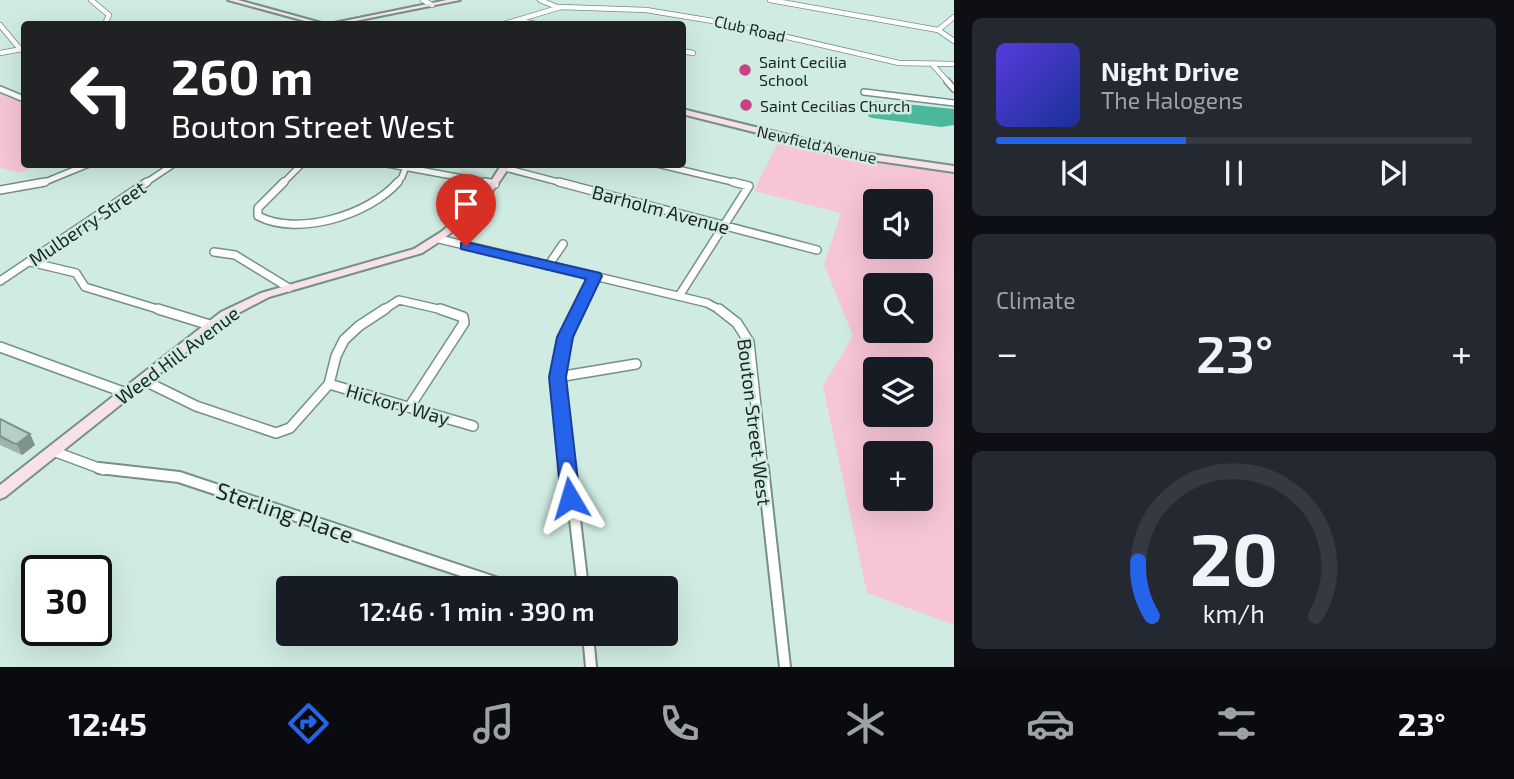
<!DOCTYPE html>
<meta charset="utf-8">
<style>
:root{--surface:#171b24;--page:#242831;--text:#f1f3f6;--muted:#9ea1a6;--line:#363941;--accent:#2563eb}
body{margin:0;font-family:"Exo 2",sans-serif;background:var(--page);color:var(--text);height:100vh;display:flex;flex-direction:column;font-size:26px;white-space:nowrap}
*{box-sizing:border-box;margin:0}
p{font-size:23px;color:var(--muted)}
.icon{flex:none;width:38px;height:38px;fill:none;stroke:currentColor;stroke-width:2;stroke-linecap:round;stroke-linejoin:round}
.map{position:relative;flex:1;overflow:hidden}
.details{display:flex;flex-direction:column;gap:18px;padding:18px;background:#0d0f14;width:560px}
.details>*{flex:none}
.hud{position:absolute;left:21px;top:21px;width:665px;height:147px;border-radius:7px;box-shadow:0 7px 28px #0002;background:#202124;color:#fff;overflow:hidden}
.fabs{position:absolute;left:863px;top:189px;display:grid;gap:14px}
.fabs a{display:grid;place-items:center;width:70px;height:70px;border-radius:7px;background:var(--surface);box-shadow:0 7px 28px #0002;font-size:35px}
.speed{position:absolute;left:21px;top:555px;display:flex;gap:14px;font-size:35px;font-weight:700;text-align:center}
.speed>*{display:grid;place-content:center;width:91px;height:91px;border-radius:50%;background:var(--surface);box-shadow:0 7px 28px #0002;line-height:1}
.speed .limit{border:4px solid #111;border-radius:10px;background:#fff;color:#111}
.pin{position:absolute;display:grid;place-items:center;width:60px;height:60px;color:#fff;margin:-72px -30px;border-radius:50% 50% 50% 0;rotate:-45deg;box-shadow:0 0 7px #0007}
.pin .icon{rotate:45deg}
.me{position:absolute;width:77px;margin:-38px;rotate:353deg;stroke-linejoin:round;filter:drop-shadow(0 0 5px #0008)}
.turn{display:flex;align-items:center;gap:24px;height:147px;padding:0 35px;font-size:32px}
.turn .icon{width:91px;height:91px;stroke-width:2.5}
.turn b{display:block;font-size:49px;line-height:60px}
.big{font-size:52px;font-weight:600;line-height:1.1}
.details .tile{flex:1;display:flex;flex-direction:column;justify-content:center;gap:10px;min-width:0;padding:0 24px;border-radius:10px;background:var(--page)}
.details .dial{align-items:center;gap:0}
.dial svg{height:182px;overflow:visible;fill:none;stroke:var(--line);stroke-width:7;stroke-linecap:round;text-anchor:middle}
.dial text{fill:var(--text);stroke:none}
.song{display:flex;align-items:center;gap:21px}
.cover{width:84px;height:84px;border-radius:10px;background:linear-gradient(135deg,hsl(250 70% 55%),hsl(230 70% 35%))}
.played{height:7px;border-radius:4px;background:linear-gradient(90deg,var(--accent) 40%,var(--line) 40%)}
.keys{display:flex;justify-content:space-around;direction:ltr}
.heat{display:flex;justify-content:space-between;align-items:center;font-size:38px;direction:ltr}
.trip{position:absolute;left:276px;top:576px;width:402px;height:70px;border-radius:7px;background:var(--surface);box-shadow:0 7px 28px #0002;font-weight:600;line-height:70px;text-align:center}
.dock{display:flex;height:112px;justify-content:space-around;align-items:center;background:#090b0e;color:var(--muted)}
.dock .icon{width:49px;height:49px}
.dock .active{color:var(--accent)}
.dock b{font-size:32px;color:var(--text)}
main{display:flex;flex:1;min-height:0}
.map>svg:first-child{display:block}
.green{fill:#f6c5d6;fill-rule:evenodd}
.water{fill:#4cb89b}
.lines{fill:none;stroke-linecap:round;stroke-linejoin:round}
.street-far4-casing{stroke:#759087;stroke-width:6}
.street-far3-casing{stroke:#759087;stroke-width:8}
.street-far2-casing{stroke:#759087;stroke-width:10}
.street-far1-casing{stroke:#759087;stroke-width:12}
.street-casing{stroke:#759087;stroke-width:14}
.secondary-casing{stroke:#759087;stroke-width:4}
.street-far4{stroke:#fff;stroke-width:4.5}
.street-far3{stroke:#fff;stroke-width:5}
.street-far2{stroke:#fff;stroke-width:7}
.street-far1{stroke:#fff;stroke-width:9}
.street{stroke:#fff;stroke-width:10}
.secondary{fill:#f8e2ea;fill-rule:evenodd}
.wall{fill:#9cb4ab}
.shaded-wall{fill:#7f928b}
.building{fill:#b5d1c7;stroke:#7f928b;stroke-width:2}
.route{fill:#2563eb;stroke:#184099;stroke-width:2}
.poi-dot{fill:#c84180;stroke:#d0ece2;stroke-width:2.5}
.labels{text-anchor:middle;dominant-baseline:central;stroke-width:5;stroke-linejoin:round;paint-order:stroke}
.far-street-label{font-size:16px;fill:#1b2521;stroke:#d0ece2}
.far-poi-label{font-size:16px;fill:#1b2521;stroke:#d0ece2;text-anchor:start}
.street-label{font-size:19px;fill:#1b2521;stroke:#d0ece2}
.near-street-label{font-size:23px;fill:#1b2521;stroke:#d0ece2}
</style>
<main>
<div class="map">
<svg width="954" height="667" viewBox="0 0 954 667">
<rect width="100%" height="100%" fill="#d0ece2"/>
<!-- green -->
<path class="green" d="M0 89 24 99V164L38 165 20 173 0 168Z
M779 140 865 161 954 173V625L867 593 823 386 853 336 824 265 841 213 754 191ZM875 201H920V247H875ZM875 285H920V331H875ZM875 369H920V415H875ZM875 453H920V499H875Z"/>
<!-- water -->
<path class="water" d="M875 101 954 109V125L941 127 872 118 868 116Z"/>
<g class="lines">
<defs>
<path id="street-far4" d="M91 0 109 15 105 24
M423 0 432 5
M540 0 557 7
M770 0 938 30
M954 17 938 30 954 41
M520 21 536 24
M504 24 561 7 646 10 731 24 899 63 954 64
M0 25 20 49
M682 51 693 53
M0 53 22 49
M933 65 948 82"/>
<path id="street-far3" d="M947 81 954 89
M0 89 24 99
M864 92 954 103
M387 164 495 184
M657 164 741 184
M505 168 566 184
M40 184 89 164
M144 184 174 164
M282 184 302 164
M396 184 402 177 407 164"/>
<path id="street-far2" d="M284 182 258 208V216C298 237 369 215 398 182
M485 182 495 184
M559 182 817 250
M0 190 45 182
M439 239 707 303 722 311
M214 252 235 255 289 288
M30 262 76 273 85 287 164 311
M548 266 563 244
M0 281 147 182
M679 296 749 186 733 182
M382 311 399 300 447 311
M578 311 595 277"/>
<path id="street-far1" d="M158 309 210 325
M719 309 737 323 749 342 763 470
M0 347 126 393
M558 377 636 364
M143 380 196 406 276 433 290 428 329 384 336 356 344 340 359 326 385 309
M329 384 473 426
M410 406 464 323 463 317 440 309
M53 451 104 470
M569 470C561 406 549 369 579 309"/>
<path id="street" d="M99 468 179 477 513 588
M569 468 583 588
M763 468 785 667
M588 634 591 667"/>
<path id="secondary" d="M228 0H238L325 24H316Z
M447 0H460L340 24H329Z
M682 109 857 152 954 166V172L857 158 682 114Z
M502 164H511C488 202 459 230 422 253L269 297 229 318 5 497 0 499V485L221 312 261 293 414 249 441 232 465 212 486 189Z"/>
</defs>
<!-- street-far4 casing -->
<use href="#street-far4" class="street-far4-casing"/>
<!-- street-far3 casing -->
<use href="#street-far3" class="street-far3-casing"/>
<!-- street-far2 casing -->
<use href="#street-far2" class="street-far2-casing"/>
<!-- street-far1 casing -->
<use href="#street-far1" class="street-far1-casing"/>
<!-- street casing -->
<use href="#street" class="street-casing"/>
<!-- secondary casing -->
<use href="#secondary" class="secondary-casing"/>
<!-- street-far4 -->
<use href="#street-far4" class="street-far4"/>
<!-- street-far3 -->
<use href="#street-far3" class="street-far3"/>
<!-- street-far2 -->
<use href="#street-far2" class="street-far2"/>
<!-- street-far1 -->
<use href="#street-far1" class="street-far1"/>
<!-- street -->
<use href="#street" class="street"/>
<!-- secondary -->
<use href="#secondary" class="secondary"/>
</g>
<!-- wall -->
<path class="wall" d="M0 419 30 434 35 445 22 455 0 445Z"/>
<!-- shaded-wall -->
<path class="shaded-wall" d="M30 434 35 445 22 455 17 444Z"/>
<!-- building -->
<path class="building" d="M0 419 30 434 17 444 13 443 0 436Z"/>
<!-- route -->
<path class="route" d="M466 242 600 273 602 276 573 337 566 377 580 498 578 503 570 506 563 503 561 498 549 377 557 337 586 279 461 249V243Z"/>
<!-- markers -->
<g class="poi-dot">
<circle cx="745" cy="70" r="7"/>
<circle cx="746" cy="105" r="7"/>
</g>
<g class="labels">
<!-- far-street labels -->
<g class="far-street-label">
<text transform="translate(750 28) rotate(13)">Club Road</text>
<text transform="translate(817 144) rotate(13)">Newfield Avenue</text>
</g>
<!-- far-poi labels -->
<g class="far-poi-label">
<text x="759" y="61">Saint Cecilia<tspan x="759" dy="18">School</tspan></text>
<text x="760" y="105">Saint Cecilias Church</text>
</g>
<!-- street labels -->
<g class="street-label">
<text transform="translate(661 209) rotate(15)">Barholm Avenue</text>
<text transform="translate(87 223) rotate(-34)">Mulberry Street</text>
<text transform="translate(177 355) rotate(-37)">Weed Hill Avenue</text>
<text transform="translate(398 404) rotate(16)">Hickory Way</text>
<text transform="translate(755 422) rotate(83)">Bouton Street West</text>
</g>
<!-- near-street labels -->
<g class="near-street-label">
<text transform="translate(285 512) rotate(19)">Sterling Place</text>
</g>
</g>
</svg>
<div class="fabs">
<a><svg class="icon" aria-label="sound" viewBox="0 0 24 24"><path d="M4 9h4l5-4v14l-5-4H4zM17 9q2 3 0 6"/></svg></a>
<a><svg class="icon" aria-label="search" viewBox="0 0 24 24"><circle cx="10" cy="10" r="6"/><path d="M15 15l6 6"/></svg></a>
<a><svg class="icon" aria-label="layers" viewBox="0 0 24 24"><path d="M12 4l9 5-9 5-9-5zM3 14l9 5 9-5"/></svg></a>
<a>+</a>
</div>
<div class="speed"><div class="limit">30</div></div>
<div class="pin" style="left:466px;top:246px;background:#d93025"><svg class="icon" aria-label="arrive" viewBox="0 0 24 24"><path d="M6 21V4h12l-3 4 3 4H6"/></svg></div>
<svg class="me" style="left:570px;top:498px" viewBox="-20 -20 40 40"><path d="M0-17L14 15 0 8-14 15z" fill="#2563eb" stroke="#fff" stroke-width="4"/></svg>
<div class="trip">12:46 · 1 min · 390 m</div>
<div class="hud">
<div class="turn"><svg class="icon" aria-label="left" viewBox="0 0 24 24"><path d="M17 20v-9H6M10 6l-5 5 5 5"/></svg><div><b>260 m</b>Bouton Street West</div></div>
</div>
</div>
<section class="details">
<div class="tile">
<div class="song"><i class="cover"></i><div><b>Night Drive</b><p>The Halogens</p></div></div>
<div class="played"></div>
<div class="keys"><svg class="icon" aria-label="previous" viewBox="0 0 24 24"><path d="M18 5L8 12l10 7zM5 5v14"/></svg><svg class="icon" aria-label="pause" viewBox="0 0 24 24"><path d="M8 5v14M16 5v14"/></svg><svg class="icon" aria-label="next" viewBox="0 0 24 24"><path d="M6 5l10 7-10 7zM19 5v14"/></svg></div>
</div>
<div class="tile"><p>Climate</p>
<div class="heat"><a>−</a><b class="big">23°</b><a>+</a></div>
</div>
<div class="tile dial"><svg viewBox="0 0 100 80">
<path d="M14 69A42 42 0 1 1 86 69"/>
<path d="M14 69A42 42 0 0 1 8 45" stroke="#2563eb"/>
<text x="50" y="56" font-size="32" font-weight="700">20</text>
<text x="50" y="72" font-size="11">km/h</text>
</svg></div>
</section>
</main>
<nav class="dock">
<b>12:45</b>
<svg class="icon active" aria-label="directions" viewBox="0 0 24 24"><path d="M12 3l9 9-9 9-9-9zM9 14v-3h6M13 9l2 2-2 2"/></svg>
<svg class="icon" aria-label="music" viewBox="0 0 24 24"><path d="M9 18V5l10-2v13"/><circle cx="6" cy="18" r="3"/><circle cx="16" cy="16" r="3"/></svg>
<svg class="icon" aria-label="phone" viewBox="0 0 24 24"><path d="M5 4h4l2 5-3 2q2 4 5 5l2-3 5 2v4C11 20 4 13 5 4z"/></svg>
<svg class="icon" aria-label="climate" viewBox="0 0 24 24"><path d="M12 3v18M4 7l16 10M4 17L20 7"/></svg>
<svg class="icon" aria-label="car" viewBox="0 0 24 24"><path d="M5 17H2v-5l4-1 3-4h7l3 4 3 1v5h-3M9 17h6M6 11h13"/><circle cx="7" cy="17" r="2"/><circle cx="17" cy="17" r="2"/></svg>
<svg class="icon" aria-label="filters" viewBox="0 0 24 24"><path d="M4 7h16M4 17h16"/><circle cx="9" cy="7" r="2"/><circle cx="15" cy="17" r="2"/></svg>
<b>23°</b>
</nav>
